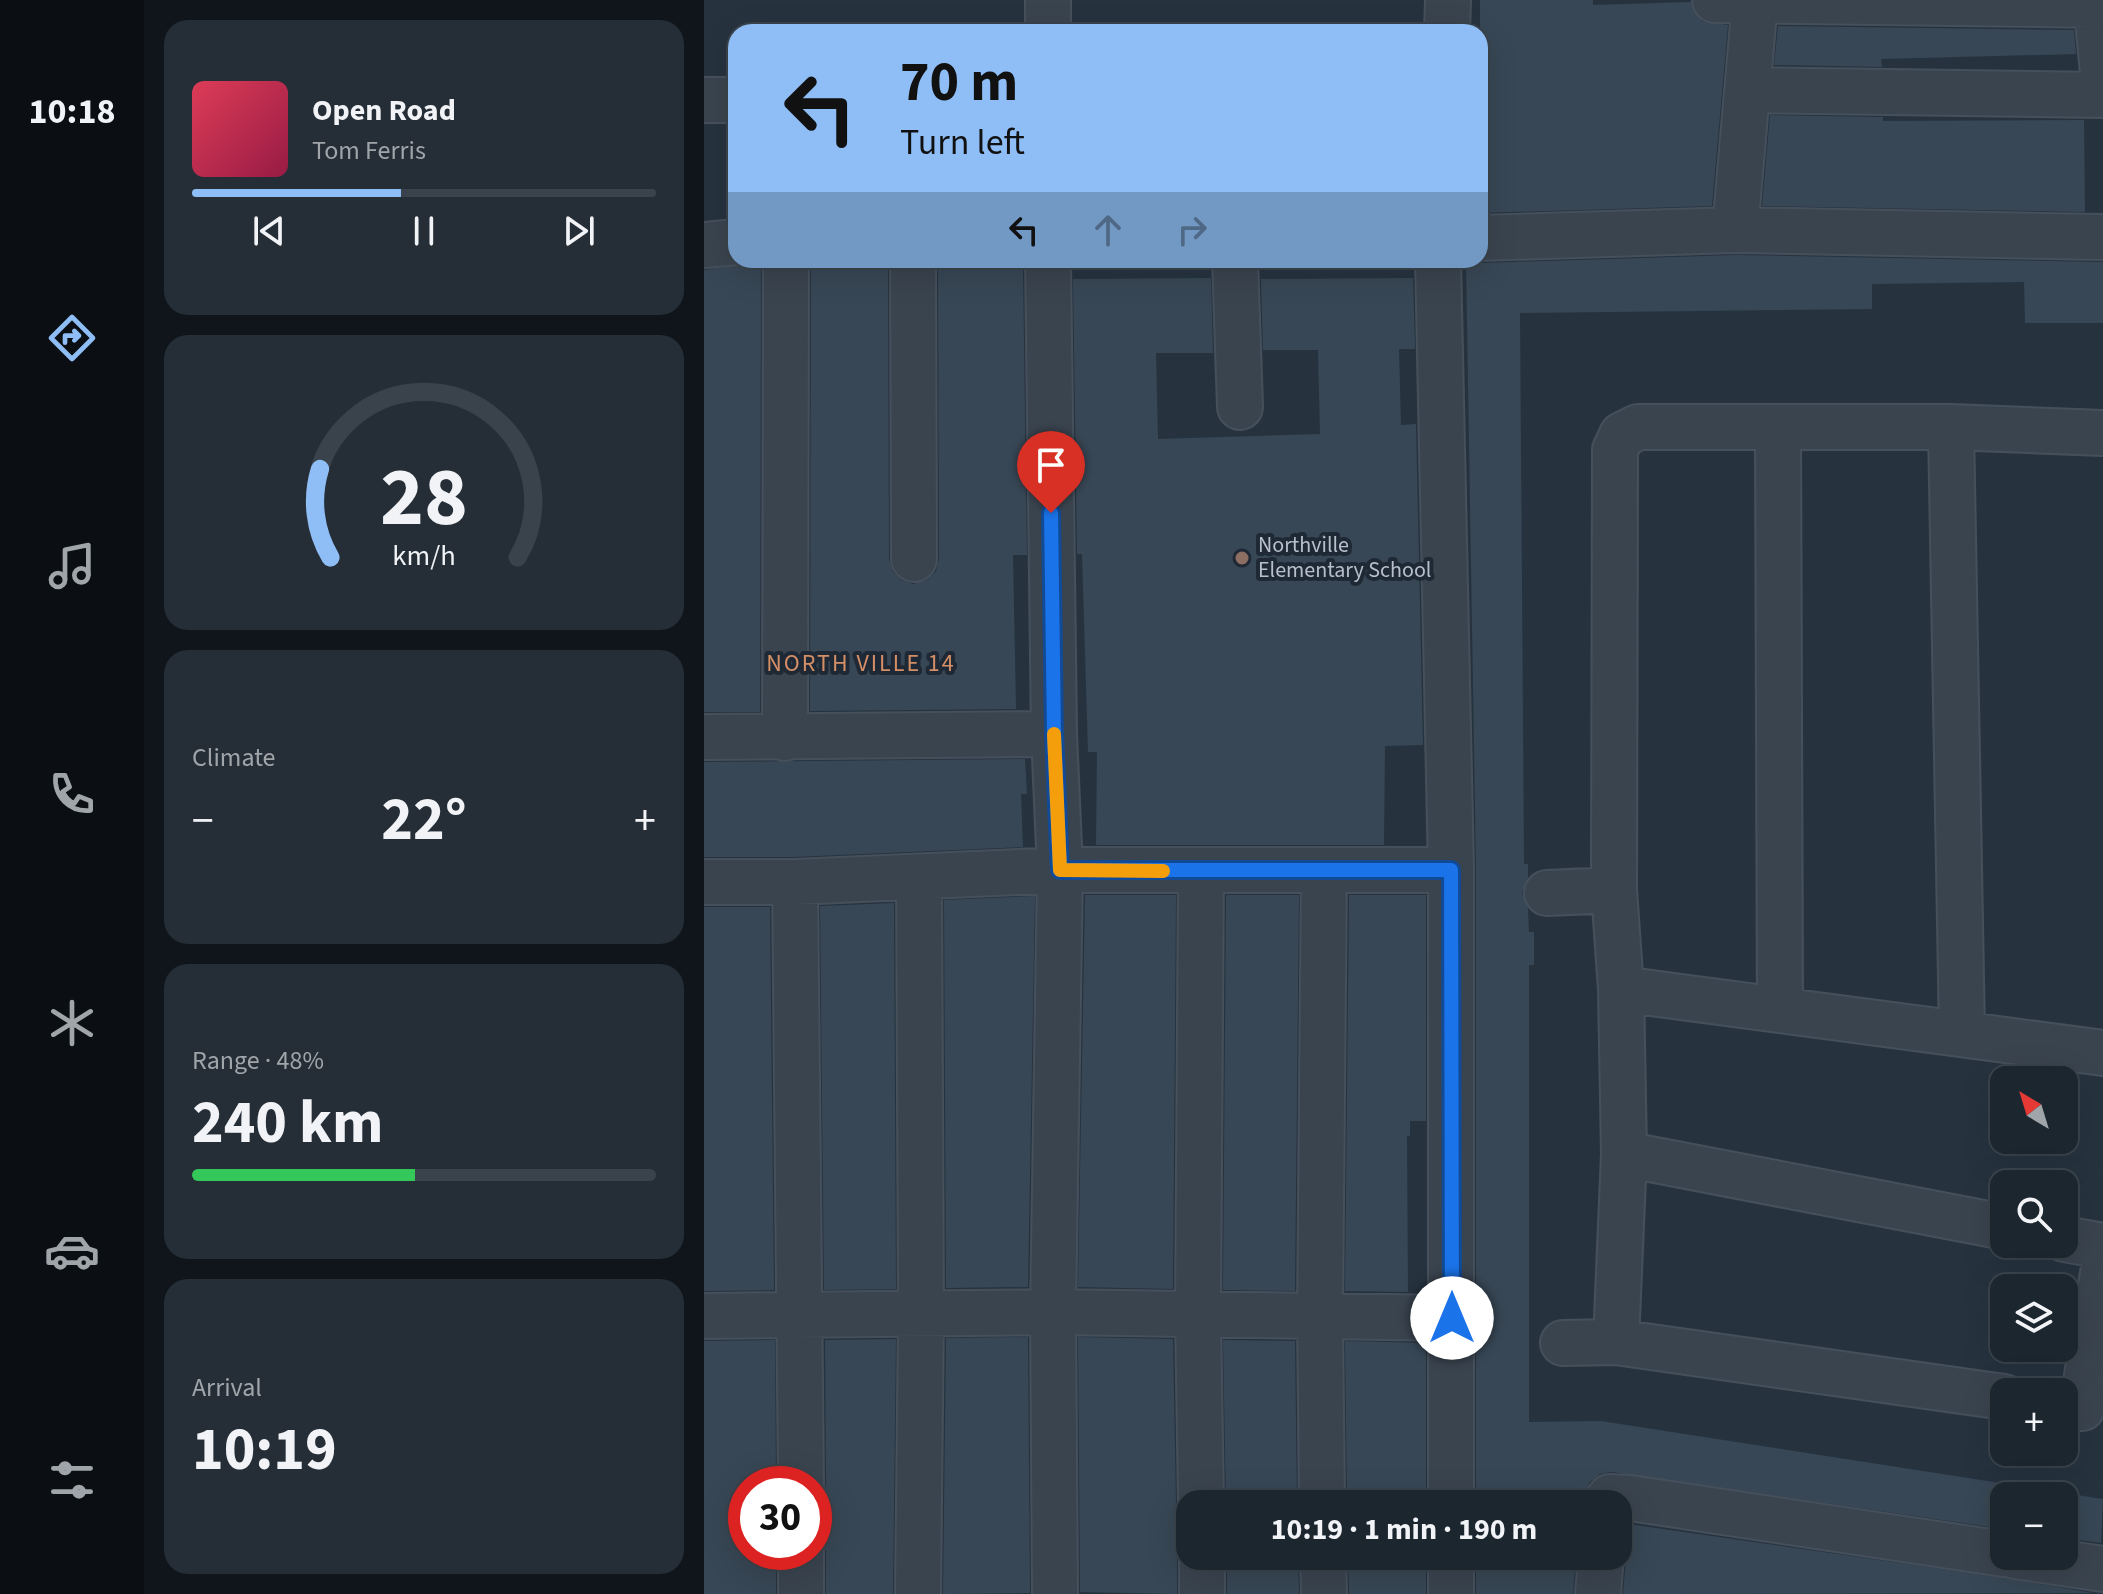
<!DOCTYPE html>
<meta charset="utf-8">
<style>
:root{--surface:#1c262f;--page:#252e37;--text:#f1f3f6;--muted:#a0a5aa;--line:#3a434b;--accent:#8fbef6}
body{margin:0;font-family:"Source Sans 3",sans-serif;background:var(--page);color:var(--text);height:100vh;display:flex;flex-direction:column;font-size:30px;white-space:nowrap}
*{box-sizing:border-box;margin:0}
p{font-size:26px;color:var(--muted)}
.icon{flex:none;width:44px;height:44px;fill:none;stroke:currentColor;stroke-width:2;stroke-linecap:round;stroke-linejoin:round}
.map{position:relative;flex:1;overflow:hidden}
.details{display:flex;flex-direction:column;gap:20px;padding:20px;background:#0f151a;width:560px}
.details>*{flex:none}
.top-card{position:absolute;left:24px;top:24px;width:760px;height:244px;border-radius:24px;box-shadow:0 8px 32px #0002,0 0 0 2px var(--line);background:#8fbef6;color:#111;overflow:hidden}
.needle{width:52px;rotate:322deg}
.controls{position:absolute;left:1286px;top:1066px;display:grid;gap:16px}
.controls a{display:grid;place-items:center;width:88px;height:88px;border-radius:16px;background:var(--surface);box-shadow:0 8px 32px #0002,0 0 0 2px var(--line);font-size:40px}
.speed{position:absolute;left:24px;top:1466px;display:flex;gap:16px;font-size:40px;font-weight:700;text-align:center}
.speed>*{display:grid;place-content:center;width:104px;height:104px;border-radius:50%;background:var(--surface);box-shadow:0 8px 32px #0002,0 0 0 2px var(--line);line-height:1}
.speed .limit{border:12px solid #d22;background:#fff;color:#111}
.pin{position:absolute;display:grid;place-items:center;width:68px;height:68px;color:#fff;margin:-82px -34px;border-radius:50% 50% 50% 0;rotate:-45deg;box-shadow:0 0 8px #0007}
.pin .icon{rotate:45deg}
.me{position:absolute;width:88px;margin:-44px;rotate:0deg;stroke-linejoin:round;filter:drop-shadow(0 0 6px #0008)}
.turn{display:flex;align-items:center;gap:28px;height:168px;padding:0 40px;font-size:36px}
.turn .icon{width:104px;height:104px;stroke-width:2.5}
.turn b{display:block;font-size:56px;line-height:68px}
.lanes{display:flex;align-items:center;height:76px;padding:0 40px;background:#0003;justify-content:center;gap:40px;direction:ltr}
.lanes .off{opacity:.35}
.big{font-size:60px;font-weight:700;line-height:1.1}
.details .card{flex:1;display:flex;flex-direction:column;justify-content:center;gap:12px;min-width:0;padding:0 28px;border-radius:24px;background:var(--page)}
.details .dial{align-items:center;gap:0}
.dial svg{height:208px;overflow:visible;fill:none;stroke:var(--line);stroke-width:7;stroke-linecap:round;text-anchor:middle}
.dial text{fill:var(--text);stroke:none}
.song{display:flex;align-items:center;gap:24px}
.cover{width:96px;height:96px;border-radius:12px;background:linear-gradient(135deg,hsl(350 70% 55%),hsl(340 70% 35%))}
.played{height:8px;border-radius:4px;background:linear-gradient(90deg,var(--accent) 45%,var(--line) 45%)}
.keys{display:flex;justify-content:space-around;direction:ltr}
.heat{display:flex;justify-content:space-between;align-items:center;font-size:44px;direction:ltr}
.charge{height:12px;border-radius:6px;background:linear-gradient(90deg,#34c759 48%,var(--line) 0)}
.trip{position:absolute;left:472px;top:1490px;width:456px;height:80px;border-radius:24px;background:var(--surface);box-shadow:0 8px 32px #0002,0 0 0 2px var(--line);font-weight:700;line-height:80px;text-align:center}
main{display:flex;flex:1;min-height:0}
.dock{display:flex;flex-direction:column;width:144px;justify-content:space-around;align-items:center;background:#0b0f13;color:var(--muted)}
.dock .icon{width:56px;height:56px}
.dock .selected{color:var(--accent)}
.dock b{font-size:36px;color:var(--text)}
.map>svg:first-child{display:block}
.building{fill:#384755}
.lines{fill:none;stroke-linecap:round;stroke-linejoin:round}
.minor-casing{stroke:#46505c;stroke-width:48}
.minor{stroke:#3a444f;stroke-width:44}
.route-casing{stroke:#114b97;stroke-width:20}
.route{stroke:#1a73e8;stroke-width:14}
.slow{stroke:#f59e0b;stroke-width:14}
.education-dot{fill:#8d6e63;stroke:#1f2935;stroke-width:3}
.labels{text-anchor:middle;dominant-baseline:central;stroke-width:8;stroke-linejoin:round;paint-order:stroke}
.poi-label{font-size:22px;fill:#b6bfca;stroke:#1f2935;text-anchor:start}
.neighbourhood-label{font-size:24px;letter-spacing:2px;fill:#d48f67;stroke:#1f2935}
</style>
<main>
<nav class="dock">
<b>10:18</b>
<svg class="icon selected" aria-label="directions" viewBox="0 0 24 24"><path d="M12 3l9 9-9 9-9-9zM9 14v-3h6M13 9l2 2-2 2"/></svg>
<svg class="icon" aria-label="music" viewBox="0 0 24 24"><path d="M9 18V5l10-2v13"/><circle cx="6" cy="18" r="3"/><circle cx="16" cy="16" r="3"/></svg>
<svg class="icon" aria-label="phone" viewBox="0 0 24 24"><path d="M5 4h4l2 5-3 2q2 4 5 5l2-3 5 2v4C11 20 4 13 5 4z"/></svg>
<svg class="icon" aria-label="climate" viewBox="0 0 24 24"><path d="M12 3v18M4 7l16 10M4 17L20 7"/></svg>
<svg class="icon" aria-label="car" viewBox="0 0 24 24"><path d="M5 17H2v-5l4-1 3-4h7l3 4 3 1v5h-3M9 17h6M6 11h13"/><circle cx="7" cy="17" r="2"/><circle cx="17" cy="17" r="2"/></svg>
<svg class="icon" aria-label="filters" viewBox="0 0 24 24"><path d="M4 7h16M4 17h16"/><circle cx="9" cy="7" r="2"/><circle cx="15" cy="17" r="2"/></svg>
</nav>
<section class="details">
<div class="card">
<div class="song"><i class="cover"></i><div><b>Open Road</b><p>Tom Ferris</p></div></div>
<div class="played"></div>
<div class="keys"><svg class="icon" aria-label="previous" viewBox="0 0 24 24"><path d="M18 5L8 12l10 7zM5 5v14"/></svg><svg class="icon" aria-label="pause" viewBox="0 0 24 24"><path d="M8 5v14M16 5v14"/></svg><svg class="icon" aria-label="next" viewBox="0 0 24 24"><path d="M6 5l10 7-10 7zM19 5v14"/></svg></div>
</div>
<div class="card dial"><svg viewBox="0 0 100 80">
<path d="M14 69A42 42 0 1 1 86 69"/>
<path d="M14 69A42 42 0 0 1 10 35" stroke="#8fbef6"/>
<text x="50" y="56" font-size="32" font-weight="700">28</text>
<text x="50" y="72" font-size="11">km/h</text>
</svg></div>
<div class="card"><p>Climate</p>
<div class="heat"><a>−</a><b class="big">22°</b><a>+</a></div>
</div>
<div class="card"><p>Range · 48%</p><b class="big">240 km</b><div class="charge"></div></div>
<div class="card"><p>Arrival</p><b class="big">10:19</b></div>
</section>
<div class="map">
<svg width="1399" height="1594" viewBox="0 0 1399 1594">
<rect width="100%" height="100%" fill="#26333f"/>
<!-- building -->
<path class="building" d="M776 0H889V5L987 2 998 21 1024 25 1008 206 776 213Z
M1074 26 1370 30 1372 54 1177 59 1178 67 1070 65Z
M1066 115 1179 117V121L1380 120 1381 212 1058 206Z
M1031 255 1399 262V323H1321L1320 282 1168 284V309L816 313 820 864H824V878L818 893 824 909 825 932H830V965H825V1422L897 1421 1399 1499 1397 1543 1360 1538V1496H1300V1529L907 1472 896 1474 886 1482 876 1504H772V869L762 260 777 263Z
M184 260 185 559 189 572 197 580 209 584 223 580 232 571 235 559 234 260H281V270H319L323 555H309L312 709 106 711 107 262Z
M45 263H57L56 712H0V270Z
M507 278 509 353H452L454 439 616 434 614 350H559L557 279 709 278 711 349H695L697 425 712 424 719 745 681 746 680 845H392L393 752H384L378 554H373L369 279Z
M321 759 323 794H317L319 847 90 857H0V762Z
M381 895H472L469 1289 374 1287Z
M522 895H595L591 1291 519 1290Z
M645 895H722V1121H706V1136H703L704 1292 641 1291Z
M331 896 324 1287 242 1288 240 900Z
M190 903 192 1289 120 1290 116 906Z
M0 907H66L70 1290 0 1291Z
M324 1337 326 1593 239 1594 242 1338Z
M374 1337 469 1339 472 1504 476 1517 486 1526V1534L477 1543 473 1555V1594L376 1592Z
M192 1339 189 1594H122V1551L111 1532 110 1505 119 1496 122 1484 121 1340Z
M71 1340 72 1484H42V1552H72V1594H0V1341Z
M519 1340 591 1341 593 1504H522Z
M641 1341 722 1343V1504H643Z
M917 1523 1301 1578 1389 1593 919 1594 922 1558 914 1539Z
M523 1556H594L595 1594H523Z
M644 1556H722V1594H645Z
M772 1556H872L869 1594H772Z"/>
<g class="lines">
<defs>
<path id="minor" d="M1011 0 1399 5
M1392 0 1399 73
M344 32V0
M743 32 744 0
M1044 90 1399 95
M0 100H32
M1031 230 1051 1
M776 238 1031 230 1399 237
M0 245 32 242
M209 260 210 559
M344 260 350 734 356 870 349 1312 351 1594
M531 260 536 407
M734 260 747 870V1504
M1247 427 1258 1033
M1074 428 1076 1010
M0 737 350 734
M81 738 82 260
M497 871 494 1315 497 1504
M0 882H91L356 870H747
M91 882 97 1484
M843 893 910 890
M917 989 1399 1053
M920 1154 1300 1227
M1360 1239 1399 1246
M0 1316 349 1312 748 1318
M912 1342 920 1154 917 989 910 890 911 450 918 435 934 427H1247L1399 433
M859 1343 912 1342 1300 1397
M1378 1408 1399 1273
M618 1504 616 1318 620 870
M901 1504 906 1497 926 1498 1300 1554
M498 1556V1594
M619 1556 620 1594
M1311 1556 1399 1569
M97 1594V1552
M214 1594 217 1313 215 878
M747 1594V1556
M894 1594 897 1556"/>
</defs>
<!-- minor casing -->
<use href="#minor" class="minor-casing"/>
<!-- minor -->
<use href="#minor" class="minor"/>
</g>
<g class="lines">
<defs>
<path id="route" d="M347 513 350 734 356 870H747L748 1318"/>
</defs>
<!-- route casing -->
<use href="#route" class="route-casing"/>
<!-- route -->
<use href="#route" class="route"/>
<!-- slow -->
<path class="slow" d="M350 734 356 870 459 871"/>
</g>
<!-- markers -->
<circle class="education-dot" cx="538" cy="558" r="8"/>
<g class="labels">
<!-- poi labels -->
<g class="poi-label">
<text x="554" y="545">Northville<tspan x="554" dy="25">Elementary School</tspan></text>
</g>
<!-- neighbourhood labels -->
<g class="neighbourhood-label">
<text x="157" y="663">NORTH VILLE 14</text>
</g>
</g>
</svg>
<div class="controls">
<a><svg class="needle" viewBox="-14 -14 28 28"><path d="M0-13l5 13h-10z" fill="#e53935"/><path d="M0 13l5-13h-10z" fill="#a0a5aa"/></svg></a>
<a><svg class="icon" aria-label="search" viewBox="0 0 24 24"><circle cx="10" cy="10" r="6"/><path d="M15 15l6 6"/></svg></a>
<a><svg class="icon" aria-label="layers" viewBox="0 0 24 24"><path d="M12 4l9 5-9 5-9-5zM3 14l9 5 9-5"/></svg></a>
<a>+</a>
<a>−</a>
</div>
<div class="speed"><div class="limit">30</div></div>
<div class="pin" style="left:347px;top:513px;background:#d93025"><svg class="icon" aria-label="arrive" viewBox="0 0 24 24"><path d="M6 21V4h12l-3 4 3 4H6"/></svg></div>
<svg class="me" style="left:748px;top:1318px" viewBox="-20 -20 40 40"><circle r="19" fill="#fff"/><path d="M0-13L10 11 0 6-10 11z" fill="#1a73e8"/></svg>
<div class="trip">10:19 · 1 min · 190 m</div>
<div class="top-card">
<div class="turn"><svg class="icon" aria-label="left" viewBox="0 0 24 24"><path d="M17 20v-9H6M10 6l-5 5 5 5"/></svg><div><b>70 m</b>Turn left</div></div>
<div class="lanes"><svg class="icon" aria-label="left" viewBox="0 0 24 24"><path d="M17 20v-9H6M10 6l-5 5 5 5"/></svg><svg class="icon off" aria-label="ahead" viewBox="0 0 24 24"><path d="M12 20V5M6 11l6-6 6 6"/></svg><svg class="icon off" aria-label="right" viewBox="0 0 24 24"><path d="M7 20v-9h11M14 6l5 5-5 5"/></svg></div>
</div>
</div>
</main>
